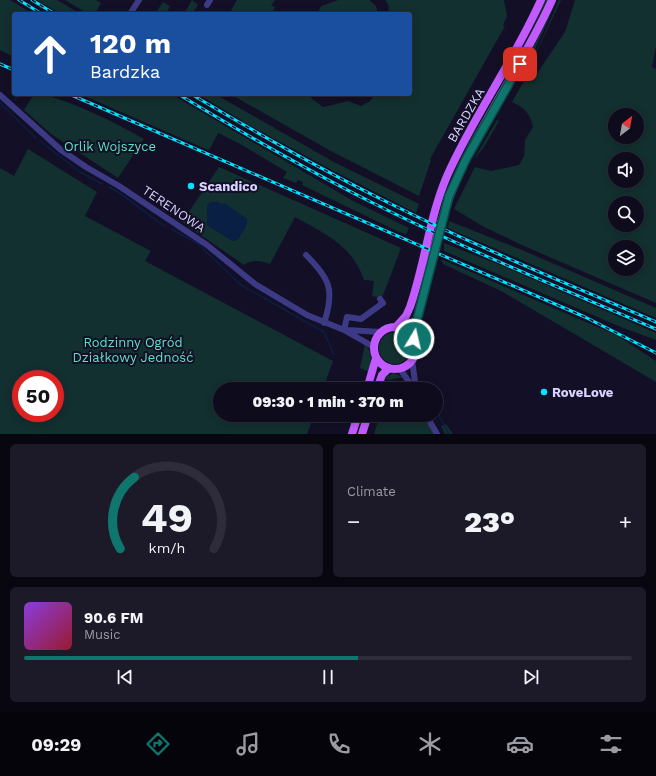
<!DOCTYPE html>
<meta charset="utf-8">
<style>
:root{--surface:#0e0b1c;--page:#1c1929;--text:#f1f3f6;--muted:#9b9ba3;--line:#2e2b3b;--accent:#0f766e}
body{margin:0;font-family:"Work Sans",sans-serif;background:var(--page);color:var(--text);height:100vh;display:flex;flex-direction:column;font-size:15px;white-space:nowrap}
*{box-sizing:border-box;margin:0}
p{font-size:13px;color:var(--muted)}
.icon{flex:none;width:22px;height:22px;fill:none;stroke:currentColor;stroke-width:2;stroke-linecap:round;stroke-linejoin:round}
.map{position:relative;height:434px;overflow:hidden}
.details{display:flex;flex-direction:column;gap:10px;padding:10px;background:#08060f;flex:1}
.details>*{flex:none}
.hud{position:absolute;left:12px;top:12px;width:400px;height:84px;border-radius:4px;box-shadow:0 2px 10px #0003,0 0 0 1px var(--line);background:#1a4fa0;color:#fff;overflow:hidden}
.needle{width:26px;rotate:31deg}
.fabs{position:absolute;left:608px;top:108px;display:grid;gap:8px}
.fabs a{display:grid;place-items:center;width:36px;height:36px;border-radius:50%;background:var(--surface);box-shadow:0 2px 10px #0003,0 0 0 1px var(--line);font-size:20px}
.speed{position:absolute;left:12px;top:370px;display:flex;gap:8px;font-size:20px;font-weight:700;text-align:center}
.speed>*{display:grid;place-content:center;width:52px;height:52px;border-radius:50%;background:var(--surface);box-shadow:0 2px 10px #0003,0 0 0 1px var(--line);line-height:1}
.speed .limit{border:6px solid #d22;background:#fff;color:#111}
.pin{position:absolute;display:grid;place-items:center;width:34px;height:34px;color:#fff;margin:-17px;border-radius:8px;box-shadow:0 2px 6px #0006}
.me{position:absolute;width:44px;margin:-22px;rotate:9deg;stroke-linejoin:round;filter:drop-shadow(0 0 3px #0008)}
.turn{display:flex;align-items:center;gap:14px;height:84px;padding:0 12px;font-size:18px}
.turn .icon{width:52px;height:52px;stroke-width:2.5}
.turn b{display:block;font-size:28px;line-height:34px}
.big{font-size:30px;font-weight:800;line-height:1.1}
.details .card{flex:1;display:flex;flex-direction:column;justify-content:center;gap:6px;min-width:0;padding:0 14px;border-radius:6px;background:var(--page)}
.details .dial{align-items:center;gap:0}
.dial svg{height:104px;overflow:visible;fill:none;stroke:var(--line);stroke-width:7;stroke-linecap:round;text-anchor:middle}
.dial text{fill:var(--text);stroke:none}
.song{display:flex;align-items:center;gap:12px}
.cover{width:48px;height:48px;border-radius:6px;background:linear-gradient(135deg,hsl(270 70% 55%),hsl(350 70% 35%))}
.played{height:4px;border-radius:2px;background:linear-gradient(90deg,var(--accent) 55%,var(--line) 55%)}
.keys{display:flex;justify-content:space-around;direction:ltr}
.heat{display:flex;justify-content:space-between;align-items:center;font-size:22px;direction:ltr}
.details .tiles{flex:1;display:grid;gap:10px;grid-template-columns:1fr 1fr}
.card:last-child{grid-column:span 2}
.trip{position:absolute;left:213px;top:382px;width:230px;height:40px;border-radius:20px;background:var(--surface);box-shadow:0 2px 10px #0003,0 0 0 1px var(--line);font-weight:800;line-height:40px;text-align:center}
.tab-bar{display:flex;height:64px;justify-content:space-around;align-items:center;background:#06040b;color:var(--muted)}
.tab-bar .icon{width:28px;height:28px}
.tab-bar .current{color:var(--accent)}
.tab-bar b{font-size:18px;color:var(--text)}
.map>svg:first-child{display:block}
.green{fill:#12302f;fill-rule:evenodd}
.water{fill:#0a1f44}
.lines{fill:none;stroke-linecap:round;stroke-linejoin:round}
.stream{stroke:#0a1f44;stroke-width:1.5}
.minor{stroke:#3d3a85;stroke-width:6}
.major{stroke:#c25bff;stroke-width:8}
.rail-casing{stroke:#00e5ff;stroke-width:3}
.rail{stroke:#130f26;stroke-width:1.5;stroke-dasharray:4.5;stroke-linecap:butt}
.route-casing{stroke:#0a4d48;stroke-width:10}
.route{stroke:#0f766e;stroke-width:7}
.poi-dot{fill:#00e5ff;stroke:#130f26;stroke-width:1.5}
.labels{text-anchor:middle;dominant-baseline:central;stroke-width:4;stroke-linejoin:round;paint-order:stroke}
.street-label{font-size:13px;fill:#d9d4ff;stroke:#130f26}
.park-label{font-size:13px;fill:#5fe0c0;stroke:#130f26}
.poi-label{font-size:13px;font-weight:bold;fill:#d9d4ff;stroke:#130f26;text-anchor:start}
</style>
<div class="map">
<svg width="656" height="434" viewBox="0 0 656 434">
<rect width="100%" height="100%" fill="#130f26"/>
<!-- green -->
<path class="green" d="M0 0H10L33 14H14V57L0 50Z
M37 0H57L81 14H61Z
M65 0H96L101 3 95 14H88Z
M192 0 198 5 192 14H184Z
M237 0H275L271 6 275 7 273 12 268 14H237L231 10Z
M338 0H369L376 6 378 14H317L321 6Z
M385 0H504L507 16 503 25 505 26 430 159 431 160 419 196 329 150 230 94H306L323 107 348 101 361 106 370 101 375 94H410V14H389L388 4Z
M545 0H548L496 99 494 98 532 30Z
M557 0 528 65H526L530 53Z
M559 0H561L530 66Z
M575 0H656V46L652 67 656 69V303L524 246 484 227 454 209 475 167 491 171 519 165 524 156 525 140 533 127C530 113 525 108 512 102L529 72 536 75 565 32ZM615 115H637V137H615ZM615 159H637V181H615ZM615 203H637V225H615ZM615 247H637V269H615Z
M163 2 170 6 166 14H155Z
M34 94C59 94 120 125 144 139L118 178 51 134 24 110Z
M80 94H171L355 202 409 228 406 234 399 232 302 185 303 182 298 180 296 183 283 178 287 172 242 145 218 133 210 149 208 150Z
M198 94H215L332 161 419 204 416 213 332 170 249 125Z
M491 104 492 105 465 152 468 143Z
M494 120 472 158V155L491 122Z
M497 120 499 121 484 147 473 161Z
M28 149 97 192 85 216 151 251 145 261 333 361 323 389H220V415H314L307 434H0V168L14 176ZM21 379H55V413H21Z
M459 161 460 163 446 196 438 223 436 222Z
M219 167 401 248 382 298 372 296 374 281 364 280C352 245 325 234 295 217L270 264C260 261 253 259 244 265L182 222ZM211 202H217L247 224 238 239 233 241 207 225V206Z
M449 221 522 250 656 308V318L461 234 448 228Z
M444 243 500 265 656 333V340L623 328 444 251Z
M441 259 618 336 656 361V382L501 291 443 264Z
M379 348a16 16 0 1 1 32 0a16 16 0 1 1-32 0Z
M365 344C373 352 371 362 369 372L360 368Z
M393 373 403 377 389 380 385 378Z
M380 415 390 417 391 415H423L434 434H374Z
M446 424 453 434H445L441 426Z"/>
<!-- water -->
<path class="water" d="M211 202 226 204 247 219V224L238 239 233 241 207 225V206Z"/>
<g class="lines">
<!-- stream -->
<path class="stream" d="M71 14 72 11
M15 100 19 94
M0 103 36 138
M40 141 80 172 102 184
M109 187C129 197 145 214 165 226
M171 229 197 243 241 285 324 332 334 355
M436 410 449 434"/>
<!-- minor -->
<path class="minor" d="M207 5 210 0
M130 14 139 0
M0 95 61 150 86 167 119 186 207 245 255 284 307 315 344 330 374 347
M306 255C330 279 335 290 324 323
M344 330 347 317 361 319 383 303 380 299
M347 330 381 332
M412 360 416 389
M400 369 414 389
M426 415 437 434"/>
<!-- major -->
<path class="major" d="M374 348a21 21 0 1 1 42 0a21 21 0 1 1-42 0Z
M396 327 406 316 410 307C425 264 429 218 447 176 474 115 514 61 541 0
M414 339 417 320C429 272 438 220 459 174 486 114 525 60 552 0
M367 389 376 358
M377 389 382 375 389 368
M352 434 358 415
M362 434 368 415"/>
<defs>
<path id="rail" d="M19 0 42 14
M32 0 55 14
M0 64 14 70
M69 94 585 317 656 353
M178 94C241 132 305 169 371 202 464 249 561 288 656 329
M191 94C255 132 320 169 387 202 475 246 566 283 656 322"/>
</defs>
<!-- rail casing -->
<use href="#rail" class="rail-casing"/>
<!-- rail -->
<use href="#rail" class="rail"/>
</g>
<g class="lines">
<defs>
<path id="route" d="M414 339 417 320 449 196 466 159 520 64"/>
</defs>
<!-- route casing -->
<use href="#route" class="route-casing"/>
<!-- route -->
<use href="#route" class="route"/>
</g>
<!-- markers -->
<g class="poi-dot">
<circle cx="191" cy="186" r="4"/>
<circle cx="544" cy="392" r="4"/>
</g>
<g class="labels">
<!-- street labels -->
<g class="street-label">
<text transform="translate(466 115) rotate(-60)">BARDZKA</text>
<text transform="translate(174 209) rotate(34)">TERENOWA</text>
</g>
<!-- park labels -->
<g class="park-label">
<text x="110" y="146">Orlik Wojszyce</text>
<text x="133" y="342">Rodzinny Ogród<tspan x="133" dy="15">Działkowy Jedność</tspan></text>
</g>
<!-- poi labels -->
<g class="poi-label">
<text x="199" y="186">Scandico</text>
<text x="552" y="392">RoveLove</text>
</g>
</g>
</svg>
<div class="fabs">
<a><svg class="needle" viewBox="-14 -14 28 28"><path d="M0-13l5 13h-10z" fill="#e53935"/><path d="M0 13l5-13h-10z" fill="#9b9ba3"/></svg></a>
<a><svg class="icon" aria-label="sound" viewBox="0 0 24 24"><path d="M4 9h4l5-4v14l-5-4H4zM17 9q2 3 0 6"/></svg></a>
<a><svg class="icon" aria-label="search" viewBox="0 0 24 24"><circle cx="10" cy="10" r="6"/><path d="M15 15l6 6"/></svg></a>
<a><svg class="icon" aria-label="layers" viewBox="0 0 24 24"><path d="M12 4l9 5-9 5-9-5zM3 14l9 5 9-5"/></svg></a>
</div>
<div class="speed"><div class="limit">50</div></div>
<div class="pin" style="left:520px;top:64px;background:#d93025"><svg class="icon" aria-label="arrive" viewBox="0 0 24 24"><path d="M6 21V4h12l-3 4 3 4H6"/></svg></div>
<svg class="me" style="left:414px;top:339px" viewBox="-20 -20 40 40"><circle r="17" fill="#0f766e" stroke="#fff" stroke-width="3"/><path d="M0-11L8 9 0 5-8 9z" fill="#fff"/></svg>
<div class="trip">09:30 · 1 min · 370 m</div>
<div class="hud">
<div class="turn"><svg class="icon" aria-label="ahead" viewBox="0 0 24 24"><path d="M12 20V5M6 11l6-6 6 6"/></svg><div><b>120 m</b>Bardzka</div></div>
</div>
</div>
<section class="details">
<div class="tiles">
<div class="card dial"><svg viewBox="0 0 100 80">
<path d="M14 69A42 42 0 1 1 86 69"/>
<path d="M14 69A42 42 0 0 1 25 14" stroke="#0f766e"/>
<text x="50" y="56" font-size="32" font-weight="700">49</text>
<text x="50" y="72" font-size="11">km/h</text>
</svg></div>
<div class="card"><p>Climate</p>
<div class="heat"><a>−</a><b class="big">23°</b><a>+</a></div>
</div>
<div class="card">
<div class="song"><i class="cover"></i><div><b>90.6 FM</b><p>Music</p></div></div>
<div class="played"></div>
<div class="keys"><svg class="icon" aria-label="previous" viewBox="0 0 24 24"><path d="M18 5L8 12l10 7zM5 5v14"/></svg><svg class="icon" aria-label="pause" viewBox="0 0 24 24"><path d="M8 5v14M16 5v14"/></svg><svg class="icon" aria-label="next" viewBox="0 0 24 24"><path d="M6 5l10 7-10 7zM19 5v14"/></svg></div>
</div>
</div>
</section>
<nav class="tab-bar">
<b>09:29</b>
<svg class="icon current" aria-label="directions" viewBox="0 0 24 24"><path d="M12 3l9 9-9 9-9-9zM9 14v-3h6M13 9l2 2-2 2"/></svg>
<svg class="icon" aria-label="music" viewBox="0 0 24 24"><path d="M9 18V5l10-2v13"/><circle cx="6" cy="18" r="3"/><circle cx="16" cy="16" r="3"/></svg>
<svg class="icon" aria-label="phone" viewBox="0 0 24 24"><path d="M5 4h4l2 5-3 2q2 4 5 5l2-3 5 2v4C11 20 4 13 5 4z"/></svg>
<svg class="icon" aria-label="climate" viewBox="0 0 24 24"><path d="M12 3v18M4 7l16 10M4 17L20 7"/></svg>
<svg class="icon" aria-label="car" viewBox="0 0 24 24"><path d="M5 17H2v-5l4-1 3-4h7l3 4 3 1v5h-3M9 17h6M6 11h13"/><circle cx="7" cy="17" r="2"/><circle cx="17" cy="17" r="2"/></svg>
<svg class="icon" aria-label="filters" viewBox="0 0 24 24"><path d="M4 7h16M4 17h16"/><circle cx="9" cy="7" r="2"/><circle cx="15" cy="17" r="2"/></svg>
</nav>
